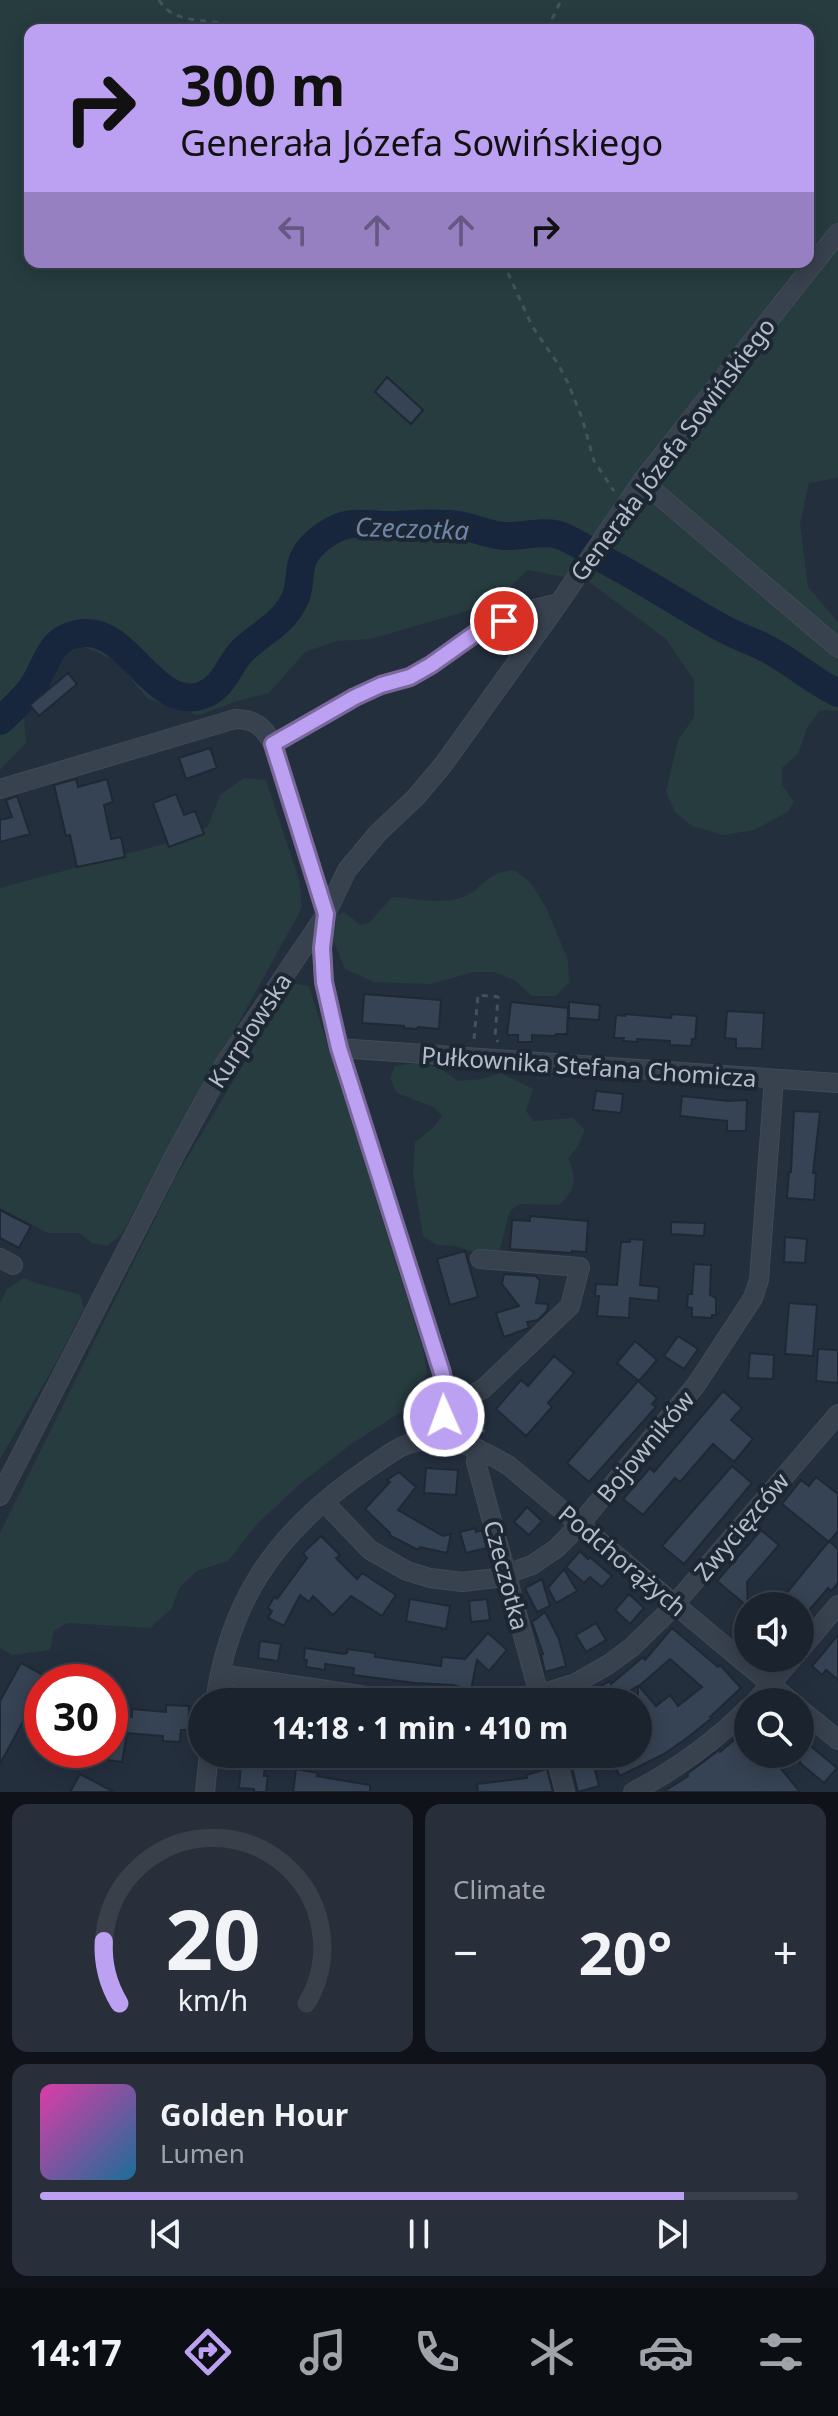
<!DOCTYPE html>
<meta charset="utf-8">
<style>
:root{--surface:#1b232e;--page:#282f3a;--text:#f1f3f6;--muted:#a0a4aa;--line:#39404a;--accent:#bca0f2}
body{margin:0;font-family:"Noto Sans",sans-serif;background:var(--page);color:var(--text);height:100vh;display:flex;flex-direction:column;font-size:30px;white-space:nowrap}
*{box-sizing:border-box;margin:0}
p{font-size:26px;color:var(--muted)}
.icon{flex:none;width:44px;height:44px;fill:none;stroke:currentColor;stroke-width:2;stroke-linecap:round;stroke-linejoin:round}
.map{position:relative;height:1792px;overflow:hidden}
.details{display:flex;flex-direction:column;gap:12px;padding:12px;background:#0f1319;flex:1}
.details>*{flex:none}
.guide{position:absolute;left:24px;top:24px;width:790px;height:244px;border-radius:16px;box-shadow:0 4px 20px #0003,0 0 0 2px var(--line);background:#bca0f2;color:#111;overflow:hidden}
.controls{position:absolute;left:734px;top:1592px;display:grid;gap:16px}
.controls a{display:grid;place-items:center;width:80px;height:80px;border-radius:50%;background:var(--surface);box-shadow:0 4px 20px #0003,0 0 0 2px var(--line);font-size:40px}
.speed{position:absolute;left:24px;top:1664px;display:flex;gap:16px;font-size:40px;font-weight:700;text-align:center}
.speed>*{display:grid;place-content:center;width:104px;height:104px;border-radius:50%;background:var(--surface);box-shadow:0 4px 20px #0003,0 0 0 2px var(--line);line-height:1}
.speed .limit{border:12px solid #d22;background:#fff;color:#111}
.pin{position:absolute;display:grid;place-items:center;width:68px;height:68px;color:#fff;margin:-34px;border:4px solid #fff;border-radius:50%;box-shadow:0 2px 8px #0007}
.me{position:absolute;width:88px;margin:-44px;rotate:358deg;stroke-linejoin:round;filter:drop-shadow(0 0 6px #0008)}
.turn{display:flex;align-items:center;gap:28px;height:168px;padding:0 24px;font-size:36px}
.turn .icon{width:104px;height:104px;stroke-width:2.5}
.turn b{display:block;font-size:56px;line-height:68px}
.lanes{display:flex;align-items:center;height:76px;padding:0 24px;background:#0003;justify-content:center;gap:40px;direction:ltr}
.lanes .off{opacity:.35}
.big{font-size:60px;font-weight:700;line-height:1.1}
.details .tile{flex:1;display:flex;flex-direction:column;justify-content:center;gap:12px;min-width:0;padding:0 28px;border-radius:16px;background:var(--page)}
.details .dial{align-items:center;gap:0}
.dial svg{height:208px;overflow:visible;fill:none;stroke:var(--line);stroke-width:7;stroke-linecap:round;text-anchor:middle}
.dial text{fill:var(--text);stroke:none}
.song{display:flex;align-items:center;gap:24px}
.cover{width:96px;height:96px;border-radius:12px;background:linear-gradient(135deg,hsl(320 70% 55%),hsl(200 70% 35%))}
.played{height:8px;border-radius:4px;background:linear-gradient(90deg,var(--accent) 85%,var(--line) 85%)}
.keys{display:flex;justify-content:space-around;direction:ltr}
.heat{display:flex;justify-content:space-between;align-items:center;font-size:44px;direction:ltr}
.details .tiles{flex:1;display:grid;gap:12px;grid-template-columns:1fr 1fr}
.tile:last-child{grid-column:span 2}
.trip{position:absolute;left:188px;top:1688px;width:464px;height:80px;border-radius:40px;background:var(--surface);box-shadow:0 4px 20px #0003,0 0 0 2px var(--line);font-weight:700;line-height:80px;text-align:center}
.tab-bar{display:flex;height:128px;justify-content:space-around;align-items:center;background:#0b0e12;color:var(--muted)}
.tab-bar .icon{width:56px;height:56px}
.tab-bar .selected{color:var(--accent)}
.tab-bar b{font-size:36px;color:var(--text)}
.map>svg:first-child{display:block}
.green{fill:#263c3f;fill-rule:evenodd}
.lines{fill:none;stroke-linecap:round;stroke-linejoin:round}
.river{stroke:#17263c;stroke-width:28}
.building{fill:#364354;stroke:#1f2835;stroke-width:2;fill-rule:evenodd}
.minor-casing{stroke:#414a57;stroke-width:20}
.path{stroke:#3f5557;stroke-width:3;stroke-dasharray:6 6;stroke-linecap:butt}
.minor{stroke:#38414e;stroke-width:18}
.route-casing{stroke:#7a689d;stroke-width:20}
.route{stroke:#bca0f2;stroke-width:14}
.labels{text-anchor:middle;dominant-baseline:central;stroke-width:8;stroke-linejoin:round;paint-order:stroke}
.street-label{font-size:24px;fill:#b4bcc9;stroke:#1d2633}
.water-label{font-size:26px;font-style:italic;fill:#6d86a8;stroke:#1d2633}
</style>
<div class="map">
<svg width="838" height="1792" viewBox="0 0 838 1792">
<rect width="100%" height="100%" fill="#242f3e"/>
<!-- green -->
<path class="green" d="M0 0H838V478L809 483 800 524 808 587 838 622V711L820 710 808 726 798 754 782 768V785L794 802 788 812 754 830 723 835 692 826 675 812 666 792 678 740 694 717V680L666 639 589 582 528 570 507 590 477 608 371 639 337 641 305 652 269 693 238 701 198 715 148 699 116 661 82 646 65 656 42 695 24 715 26 743 0 770ZM30 30H808V262H30Z
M244 778 266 780 299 880 302 908 121 1235 107 1246 92 1243 79 1233H48L0 1208V888L193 836 208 826 220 795Z
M514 870 530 882 546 907 568 960 569 982 556 996H532L514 980 494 972H474L431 984 374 982 345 969 333 940 336 916 344 912 361 925 369 923 392 897C410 898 439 904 457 899 483 892 482 873 514 870Z
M292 983 309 986 423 1349 427 1374 404 1410 353 1443 301 1483 257 1524 228 1561 197 1571 180 1587 171 1609 150 1628 67 1623 54 1631 50 1650 12 1655 0 1648V1533L175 1178Z
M417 1063 440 1068 458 1081 482 1079 501 1073 533 1089 526 1111 533 1121 573 1118 585 1130 578 1146 568 1159C578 1177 575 1191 559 1205L520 1204 510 1211 499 1252 487 1257 456 1246 437 1245 423 1236 413 1174 415 1142 434 1127 442 1116 433 1107 397 1093 390 1078 395 1066Z
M24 1278C42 1287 62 1288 80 1295L84 1308 57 1361 0 1459V1303L7 1289Z"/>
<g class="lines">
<!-- river -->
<path class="river" d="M0 721C12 710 24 699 33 686 49 662 48 636 85 633 129 630 156 713 203 695 224 687 228 666 242 651 258 635 280 625 291 606 308 579 288 563 322 537 352 515 364 527 397 525 417 524 437 522 457 525 473 527 488 535 504 536 522 537 542 530 559 535 577 541 594 555 612 564 650 584 685 608 722 628 738 637 756 642 771 651 795 664 814 682 838 693"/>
</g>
<!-- building -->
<path class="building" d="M387 377 423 410 411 424 375 392Z
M68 673 77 684 39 716 30 705Z
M210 748 217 768 186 779 179 758Z
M76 779 78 787 107 779 113 802 104 805 111 839 121 837 125 857 77 867 70 835 66 836 54 785Z
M176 794 184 815 195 811 204 834 169 847 153 803Z
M17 796 30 834 0 842V820L12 817 6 800Z
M364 994 441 1000 439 1029 418 1027 417 1029 404 1028V1026L362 1023Z
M511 1002 568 1008 567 1034H556L555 1036 532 1035V1042H518V1035H507Z
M569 1002 600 1005 599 1020 569 1018Z
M727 1011 764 1013 762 1049 736 1048V1039L725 1038Z
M625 1014 671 1018 672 1014 697 1016 695 1039H692L691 1046 670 1045V1041L637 1039V1042L623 1041 624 1038H614L616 1015 625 1016Z
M596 1091 623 1094 621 1113 593 1110Z
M682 1096 728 1101 747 1100 746 1131H727V1121L680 1116Z
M794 1111 820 1112 813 1173H816L814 1200 787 1198 789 1172H791Z
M0 1210 31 1226 19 1248 0 1238Z
M530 1216 588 1221 586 1252 572 1251V1253L510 1249 512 1220 530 1221Z
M671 1222 705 1223 704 1236 671 1234Z
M785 1237 807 1239 805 1263 784 1262Z
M630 1239 644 1240 640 1285 659 1287 658 1301 630 1298 629 1318 597 1316 599 1296H595L596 1284 617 1285 621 1242H630Z
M465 1251 478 1297 450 1305 437 1259Z
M694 1264 711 1265 710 1295 716 1298V1315H712V1318L692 1317V1308L687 1307 688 1294H692Z
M504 1274 536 1276 540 1281 536 1303 548 1304 547 1311 538 1320 527 1322 529 1328 504 1337 496 1313 519 1306 502 1284Z
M789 1303 817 1305 813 1356 785 1354Z
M678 1336 698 1349 684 1369 664 1356Z
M635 1341 657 1360 639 1381 617 1363Z
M818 1349 838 1350V1383L816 1381Z
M750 1353 774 1355 773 1379 748 1378Z
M554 1356 574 1373 548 1403 552 1407 526 1436 496 1409 521 1380 528 1386Z
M638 1381 657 1398 652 1404 656 1407 589 1482 567 1463Z
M723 1391 742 1408 731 1420 753 1439 734 1462 713 1444 680 1482 675 1478 643 1515 623 1499 650 1468 654 1472Z
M732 1466 752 1483 684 1564 662 1546Z
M426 1468 458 1470 456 1495 424 1493Z
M399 1472 416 1487 398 1510 443 1536 451 1534 447 1553 420 1547 418 1550 389 1535 390 1533 365 1509 390 1482 387 1480Z
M816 1477 838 1494V1531L829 1542 782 1504 801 1480 809 1486Z
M527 1507 542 1521 529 1535 514 1522Z
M475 1528 476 1532 482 1530 487 1548 466 1553 460 1532Z
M761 1530 779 1545 747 1582 748 1607 717 1581Z
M321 1536 340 1555 336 1558 357 1579 362 1573 396 1595 382 1616 351 1596 333 1615 313 1596 309 1602 300 1595 284 1626 268 1618 272 1611 268 1608 274 1597 277 1599 307 1558 303 1553Z
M829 1541 838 1549V1583L831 1591 828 1588 806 1614 800 1606H776Z
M580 1551 588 1559 590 1557 612 1576 602 1587 590 1577 584 1583 566 1567Z
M564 1569 577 1591 556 1603 548 1588Z
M542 1579 550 1606 537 1612 525 1588Z
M629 1594 644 1608 630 1624 615 1610Z
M410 1599 450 1606 446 1629 406 1621Z
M487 1599 490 1620 471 1622 469 1601Z
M545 1612 559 1639 566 1666 545 1672 541 1654H543L532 1622Z
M596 1623 606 1640 586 1652 576 1635Z
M672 1628 718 1667 720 1665 741 1688 710 1717 712 1718 687 1738 664 1754 620 1776 609 1754H638V1686L611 1702H573L610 1681 611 1684 643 1657 645 1660ZM670 1659 702 1687 678 1706 670 1695 656 1706 639 1686Z
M488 1633 507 1650 489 1671 477 1660 471 1690 453 1685 415 1683 353 1675 354 1668 325 1664V1670L306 1667 307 1660H304L305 1648 344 1654 347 1653 348 1649 375 1653V1657L441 1666 442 1657 465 1659Z
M838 1635V1680L826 1670 822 1675 812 1666Z
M260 1641 281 1644 278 1661 258 1658Z
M21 1663 47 1677 42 1682V1686L0 1764V1701Z
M166 1705 189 1706 188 1730H181L180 1742 163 1741V1736L127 1733 122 1762 108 1760 114 1715 132 1717V1709L166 1712Z
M748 1728V1754H769L800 1792H663L688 1776 687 1774 719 1750 720 1752Z
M800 1737 837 1768 824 1783 800 1763Z
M242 1754H266L264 1776H268L266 1792H254V1789L239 1788Z
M593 1762 599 1786 578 1792 572 1767Z
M296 1769 318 1773 317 1776 328 1778 370 1785V1792H293Z
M547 1769 553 1792H478L477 1784 527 1778 526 1775Z
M80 1774 114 1792H70Z"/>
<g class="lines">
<defs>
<path id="minor" d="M642 481 838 648
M273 744 355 697 381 685 410 677 431 665 476 633 531 610 559 603 642 481 838 233
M0 789 235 719C255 719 264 727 273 744L326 914 322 948 324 982 339 1048 442 1373 446 1400 441 1440
M339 1048 838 1083
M0 1258 13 1265
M446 1400 469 1396 483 1389 570 1306 580 1267 480 1259
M478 1449 476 1462 541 1702
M0 1496 176 1153 224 1065 326 914 347 870 378 833 416 797 443 765 559 603
M324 1502 370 1550 407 1571 430 1578 462 1582 496 1578 532 1565 557 1548 580 1524 696 1385 753 1298 759 1280 774 1079
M800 1650 838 1605
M220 1674 406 1702
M215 1702C229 1603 273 1537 353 1479 368 1469 383 1457 399 1448 435 1429 478 1446 509 1466L792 1702
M515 1702 576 1683 609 1664 632 1647 668 1612 838 1414
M755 1702 793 1658
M800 1709 838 1740
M555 1754 565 1792
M205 1792 209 1754
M633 1792C675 1770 714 1742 748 1708"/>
</defs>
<!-- minor casing -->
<use href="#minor" class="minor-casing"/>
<!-- path -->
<path class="path" d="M159 0C176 29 216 15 244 30
M547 30 561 0
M503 262 532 326 558 364 568 383 582 418 594 461 614 491
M474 1039 478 995 498 997 495 1037 498 1042
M458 1418 487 1433
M198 1743 200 1711"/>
<!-- minor -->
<use href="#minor" class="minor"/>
</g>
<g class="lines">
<defs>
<path id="route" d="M444 1416 446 1400 442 1373 339 1048 324 982 322 948 326 914 273 744 355 697 381 685 410 677 431 665 476 633 504 621"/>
</defs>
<!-- route casing -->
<use href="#route" class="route-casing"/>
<!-- route -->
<use href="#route" class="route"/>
</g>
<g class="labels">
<!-- street labels -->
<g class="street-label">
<text transform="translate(672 449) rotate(-53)">Generała Józefa Sowińskiego</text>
<text transform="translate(249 1030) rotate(-57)">Kurpiowska</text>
<text transform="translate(589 1066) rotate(4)">Pułkownika Stefana Chomicza</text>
<text transform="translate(645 1446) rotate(-50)">Bojowników</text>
<text transform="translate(741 1526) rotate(-50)">Zwycięzców</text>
<text transform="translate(623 1560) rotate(40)">Podchorążych</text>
<text transform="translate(507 1575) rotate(75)">Czeczotka</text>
</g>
<!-- water labels -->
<g class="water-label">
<text transform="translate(412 528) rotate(2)">Czeczotka</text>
</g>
</g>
</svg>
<div class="controls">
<a><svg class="icon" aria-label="sound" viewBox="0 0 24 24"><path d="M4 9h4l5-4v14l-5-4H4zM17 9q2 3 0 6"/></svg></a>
<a><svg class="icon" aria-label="search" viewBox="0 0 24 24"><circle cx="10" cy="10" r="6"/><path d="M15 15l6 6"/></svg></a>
</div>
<div class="speed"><div class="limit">30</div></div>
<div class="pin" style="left:504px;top:621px;background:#d93025"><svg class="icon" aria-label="arrive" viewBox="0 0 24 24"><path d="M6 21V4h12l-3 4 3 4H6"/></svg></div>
<svg class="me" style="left:444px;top:1416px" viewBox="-20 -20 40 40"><circle r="17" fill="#bca0f2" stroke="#fff" stroke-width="3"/><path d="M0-11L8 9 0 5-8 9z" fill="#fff"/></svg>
<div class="trip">14:18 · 1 min · 410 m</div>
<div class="guide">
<div class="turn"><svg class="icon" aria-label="right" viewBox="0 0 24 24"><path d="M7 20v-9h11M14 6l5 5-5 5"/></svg><div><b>300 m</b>Generała Józefa Sowińskiego</div></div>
<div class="lanes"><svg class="icon off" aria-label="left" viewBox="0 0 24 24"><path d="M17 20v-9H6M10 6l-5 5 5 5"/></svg><svg class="icon off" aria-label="ahead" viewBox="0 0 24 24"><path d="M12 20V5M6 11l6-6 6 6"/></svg><svg class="icon off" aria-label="ahead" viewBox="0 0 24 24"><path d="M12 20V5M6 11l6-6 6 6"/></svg><svg class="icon" aria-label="right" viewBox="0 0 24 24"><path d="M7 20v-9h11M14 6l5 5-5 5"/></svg></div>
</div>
</div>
<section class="details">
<div class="tiles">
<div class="tile dial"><svg viewBox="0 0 100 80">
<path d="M14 69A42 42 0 1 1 86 69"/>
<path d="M14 69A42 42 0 0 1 8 45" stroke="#bca0f2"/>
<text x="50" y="56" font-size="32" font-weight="700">20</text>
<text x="50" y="72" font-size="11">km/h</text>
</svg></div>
<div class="tile"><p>Climate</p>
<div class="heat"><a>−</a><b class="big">20°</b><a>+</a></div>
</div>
<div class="tile">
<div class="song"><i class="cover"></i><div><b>Golden Hour</b><p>Lumen</p></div></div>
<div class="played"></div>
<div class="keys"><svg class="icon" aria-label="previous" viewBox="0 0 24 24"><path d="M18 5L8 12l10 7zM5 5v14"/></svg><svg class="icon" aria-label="pause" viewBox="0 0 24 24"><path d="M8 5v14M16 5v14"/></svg><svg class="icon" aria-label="next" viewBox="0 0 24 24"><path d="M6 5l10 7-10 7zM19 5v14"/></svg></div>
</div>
</div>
</section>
<nav class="tab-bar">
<b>14:17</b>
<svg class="icon selected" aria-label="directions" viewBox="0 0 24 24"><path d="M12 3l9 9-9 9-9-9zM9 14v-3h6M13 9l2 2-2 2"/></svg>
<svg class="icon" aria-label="music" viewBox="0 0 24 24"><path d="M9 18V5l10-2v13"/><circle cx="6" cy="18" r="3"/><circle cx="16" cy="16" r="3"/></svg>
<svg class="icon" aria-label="phone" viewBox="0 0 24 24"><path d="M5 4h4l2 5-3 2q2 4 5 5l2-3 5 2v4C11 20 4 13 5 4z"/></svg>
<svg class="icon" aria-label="climate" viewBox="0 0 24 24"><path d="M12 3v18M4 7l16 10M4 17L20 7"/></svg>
<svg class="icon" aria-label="car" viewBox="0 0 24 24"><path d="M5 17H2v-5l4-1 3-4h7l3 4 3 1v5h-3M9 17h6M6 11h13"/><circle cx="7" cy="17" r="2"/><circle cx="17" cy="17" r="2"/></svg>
<svg class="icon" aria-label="filters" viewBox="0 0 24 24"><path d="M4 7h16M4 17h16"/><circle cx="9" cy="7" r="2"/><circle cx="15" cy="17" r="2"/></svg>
</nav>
